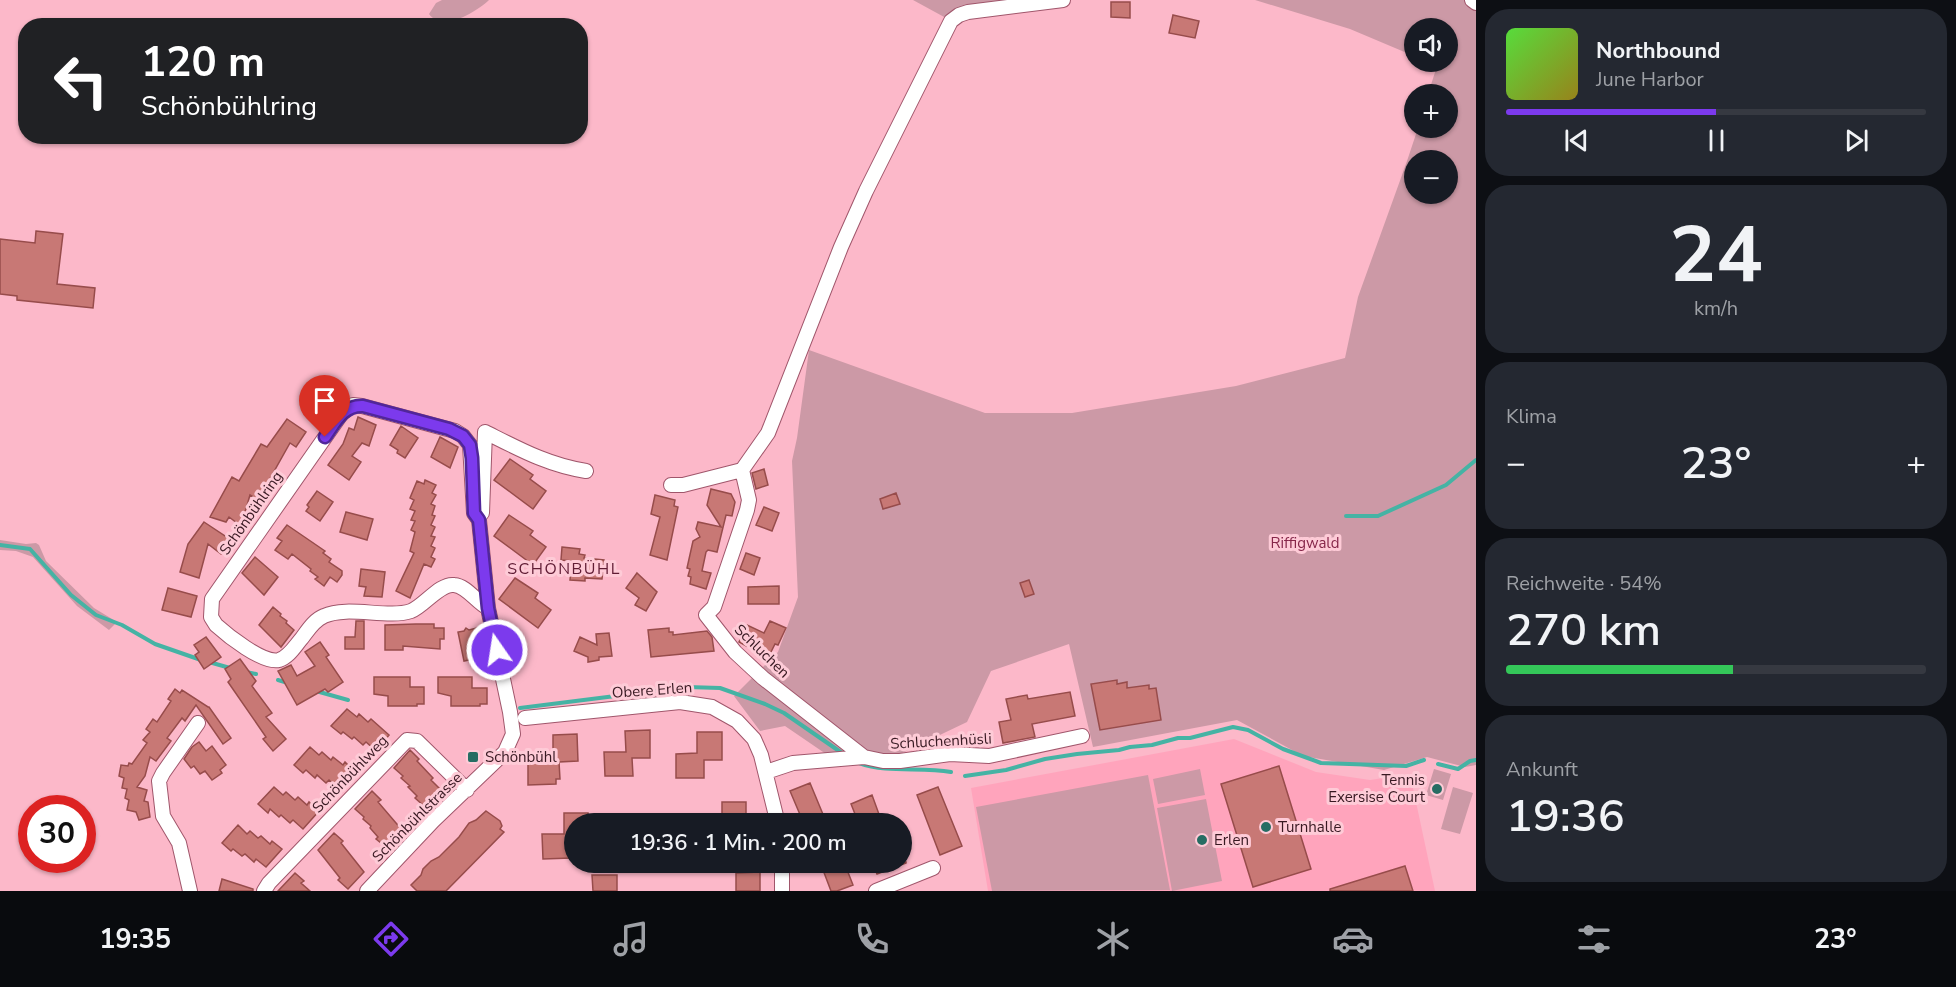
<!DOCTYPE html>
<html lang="de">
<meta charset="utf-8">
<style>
:root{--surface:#171b24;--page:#242831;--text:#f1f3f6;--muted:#9ea1a6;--line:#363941;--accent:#7c3aed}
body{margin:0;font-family:"Nunito Sans",sans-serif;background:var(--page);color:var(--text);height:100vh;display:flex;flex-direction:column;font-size:22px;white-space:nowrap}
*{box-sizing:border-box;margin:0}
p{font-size:20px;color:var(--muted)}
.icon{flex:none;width:33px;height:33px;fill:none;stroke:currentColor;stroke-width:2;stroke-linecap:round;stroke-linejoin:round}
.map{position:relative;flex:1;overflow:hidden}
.side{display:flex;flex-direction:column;gap:9px;padding:9px;background:#0d0f14;width:480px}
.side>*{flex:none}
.top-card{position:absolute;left:18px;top:18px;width:570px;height:126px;border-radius:24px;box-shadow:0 2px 4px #0004;background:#202124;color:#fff;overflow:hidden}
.buttons{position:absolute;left:1404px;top:18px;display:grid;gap:12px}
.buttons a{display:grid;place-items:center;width:54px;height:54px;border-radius:50%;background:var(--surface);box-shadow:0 2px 4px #0004;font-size:30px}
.speed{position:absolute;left:18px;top:795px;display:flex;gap:12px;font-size:30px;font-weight:700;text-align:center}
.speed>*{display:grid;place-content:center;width:78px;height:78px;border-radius:50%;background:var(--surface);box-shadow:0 2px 4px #0004;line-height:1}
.speed .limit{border:9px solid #d22;background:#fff;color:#111}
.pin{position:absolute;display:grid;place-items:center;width:51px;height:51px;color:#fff;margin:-62px -26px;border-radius:50% 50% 50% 0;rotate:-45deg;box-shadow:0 0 6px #0007}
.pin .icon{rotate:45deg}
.me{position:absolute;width:66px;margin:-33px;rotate:347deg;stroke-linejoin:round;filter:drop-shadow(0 0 4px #0008)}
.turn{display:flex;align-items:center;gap:21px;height:126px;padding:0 24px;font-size:27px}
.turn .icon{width:78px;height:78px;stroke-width:2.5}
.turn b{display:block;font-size:42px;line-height:51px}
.big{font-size:45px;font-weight:600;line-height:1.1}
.side .card{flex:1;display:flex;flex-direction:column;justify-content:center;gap:9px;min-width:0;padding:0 21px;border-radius:24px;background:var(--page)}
.side .dial{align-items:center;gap:0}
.dial b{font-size:78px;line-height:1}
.song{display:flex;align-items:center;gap:18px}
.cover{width:72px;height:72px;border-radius:9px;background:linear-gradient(135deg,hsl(110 70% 55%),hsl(50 70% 35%))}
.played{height:6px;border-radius:3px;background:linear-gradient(90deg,var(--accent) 50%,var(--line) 50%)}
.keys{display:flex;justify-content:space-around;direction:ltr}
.heat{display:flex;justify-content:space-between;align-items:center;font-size:33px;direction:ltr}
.charge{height:9px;border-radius:4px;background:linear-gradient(90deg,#34c759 54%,var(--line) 0)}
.trip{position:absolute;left:564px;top:813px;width:348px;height:60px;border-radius:30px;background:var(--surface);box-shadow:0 2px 4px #0004;font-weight:600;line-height:60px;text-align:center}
.tabs{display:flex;height:96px;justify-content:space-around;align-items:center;background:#090b0e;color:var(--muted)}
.tabs .icon{width:42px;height:42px}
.tabs .on{color:var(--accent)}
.tabs b{font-size:27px;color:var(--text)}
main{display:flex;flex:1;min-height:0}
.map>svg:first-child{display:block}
.built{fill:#ffa4bc}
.green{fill:#cc99a6;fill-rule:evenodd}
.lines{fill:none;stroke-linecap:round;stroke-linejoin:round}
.stream{stroke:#45b3a4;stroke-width:4}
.building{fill:#c87875;stroke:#974c4b;stroke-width:1.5}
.minor-casing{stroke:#a0566b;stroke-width:16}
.minor{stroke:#fff;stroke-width:14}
.route-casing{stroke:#51269a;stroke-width:15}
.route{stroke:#7c3aed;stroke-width:10}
.poi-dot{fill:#266d63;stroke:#fecbd7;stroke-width:2}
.labels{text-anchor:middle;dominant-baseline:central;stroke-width:6;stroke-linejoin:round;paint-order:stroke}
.street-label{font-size:15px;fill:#381922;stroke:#fecbd7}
.park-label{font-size:15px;fill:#862649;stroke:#fecbd7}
.poi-label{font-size:15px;fill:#381922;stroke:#fecbd7;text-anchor:start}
.neighbourhood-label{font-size:16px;letter-spacing:1.5px;fill:#601c34;stroke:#fecbd7}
</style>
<main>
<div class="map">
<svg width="1476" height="891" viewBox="0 0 1476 891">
<rect width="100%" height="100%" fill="#fcb8c9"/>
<!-- built -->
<path class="built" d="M1234 739 1316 772 1370 780 1410 774 1435 891H988L971 788Z"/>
<!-- green -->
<path class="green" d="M442 0H489C476 12 443 33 429 14L436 3Z
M913 0H1041L946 18Z
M1255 0H1464L1476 8V765L1465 767 1427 757 1384 770 1303 756 1237 720 1093 747 1069 644 991 671 967 722 898 755 826 754 785 726 760 731 734 696 778 652 798 597 792 461 797 438 809 350 985 413H1072L1236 386 1345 358 1358 297 1406 164 1418 128H1448V94H1428L1437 66 1428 62H1448V28H1414V56L1350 29ZM1414 160H1448V194H1414Z
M0 540 26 544 36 543 39 545 46 561 94 608 117 622 109 630 77 606 33 557 16 551 0 550Z
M1200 769 1205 795 1158 804 1153 779Z
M1434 769 1451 774 1443 800 1426 795Z
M1148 775 1170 890 992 891 976 807Z
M1453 787 1473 793 1460 834 1441 829Z
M1206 799 1222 881 1172 891 1157 808Z"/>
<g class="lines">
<!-- stream -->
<path class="stream" d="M1346 516H1378L1446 485 1476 460
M0 545 30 549 71 595 96 615 122 625 155 644 201 660
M209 662 230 668
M246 672 256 674
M278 680 288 683
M316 691 348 700
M520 708 687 687 720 688 765 704 784 713 842 753
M859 763C889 774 921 766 951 772
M1438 764 1458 769 1470 761 1476 760
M965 776 1006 770 1045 759 1077 754 1119 750 1130 747 1152 745 1178 738H1190L1233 727 1248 730 1283 749 1321 763 1406 766 1424 760"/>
</g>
<!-- building -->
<path class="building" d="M1111 2H1130V18L1111 17Z
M1173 15 1199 21 1195 38 1169 33Z
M36 231 63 234 57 284 95 288 93 308 17 300V296L0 294V239L35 243Z
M312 394 327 397 323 419 308 416Z
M358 417 376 425 369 446 362 443 352 456 361 462 349 480 328 465 343 444 349 428 354 430Z
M287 419 306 432 296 447 290 443 267 484 271 486 262 502 250 495 241 526 229 517 226 522 210 517 232 477 239 481 261 444 267 447Z
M401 426 418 438 405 458 397 453 398 450 390 445Z
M440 437 458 447 450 468 431 457Z
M510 459 533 475 530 479 546 491 533 509 494 480Z
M764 469 768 485 756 489 752 473Z
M425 480 436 485 432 493 436 495 431 504 435 506 432 515 435 516 431 525 435 527 431 536 435 537 431 546 435 548 431 557 435 559 431 567 424 564 410 598 396 591 414 553 410 551 415 532 411 530 415 521 411 520 415 511 410 509 414 500 410 498 417 481 424 484Z
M711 489 731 494 735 502 732 516 726 515 717 552 708 550 706 552 702 571 711 573 706 589 690 584 691 577 688 576 690 569 687 568 693 541 700 537 696 529 698 522 721 527 707 505Z
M317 491 333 502 320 521 306 511 309 507 307 505Z
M896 493 900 504 883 509 880 499Z
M655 495 675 500 674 506 678 507 667 560 650 555 660 517 651 514Z
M764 507 779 513 772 531 756 525Z
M346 512 373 519 367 540 340 532Z
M509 515 533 531 530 535 546 547 533 565 494 536Z
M204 522 231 540 221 554 208 544 199 578 180 572 188 544Z
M287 525 325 551 323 553 331 559 329 562 342 571V575L337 582 330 577 324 586 315 579 318 577 310 571 311 569 292 554 288 559 275 550 282 541 277 538Z
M562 547 580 549 579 554 585 555 584 558 604 560 602 579 585 578V581L570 580 572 561 561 560Z
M746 553 760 558 754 575 740 569Z
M255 557 278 577 264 595 242 573Z
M361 569 385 572 382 597 364 596 366 587 359 586Z
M637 573 657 592 646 611 635 605 639 598 626 588Z
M515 578 538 593 535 598 551 610 538 628 499 599Z
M1029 580 1034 594 1025 597 1020 583Z
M779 586V604H748V587Z
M168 588 197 596 191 617 162 610Z
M273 607 281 614 280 616 287 621 286 623 294 630 281 647 259 625Z
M356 621H364V649H345V637H355Z
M770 621 786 628 778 645 775 644 768 658 739 642 747 625 764 633Z
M416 624H434V628H444V639H440V649L403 646V650H385V625Z
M466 628 469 630 477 628 483 657 464 661 458 632 464 631Z
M669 628V632H673V635L707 631 712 637 714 651 651 657 648 630Z
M609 633 612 656 599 657V660L588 662V657L574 651 580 637 597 645 596 634Z
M206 637 221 657 204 669 195 655 199 652 194 645Z
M320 642 329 655 326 657 343 682 328 692 325 689 297 705 278 671 291 665 297 676 315 666 305 652Z
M240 659 256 681 252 686 272 713 266 717 286 739 273 751 263 739 266 737 228 682 231 679 225 669Z
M374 677H410V687H424V704H417V706H388V696L374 694Z
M438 677H472V688H487V704H480V706H451V696L438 693Z
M1117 680V684L1127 682V688L1149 685V689L1156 688 1161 720 1100 730 1091 684Z
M175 689 180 693 182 690 208 707H209L231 738 223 744 196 705 185 721 182 718 167 738 171 741 156 761 150 757 145 776 137 787 147 790 144 801 148 802 150 817 139 820 136 812 127 810 129 800 125 798 127 789 122 788 124 778 119 776 121 765 128 766 129 763 132 764 147 743 143 740 150 732 146 729 153 719 157 722 171 701 168 699Z
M1070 692 1075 716 1032 724 1035 737 1003 743 999 722 1011 720 1006 699 1027 695 1028 699Z
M347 709 357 717 359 714 368 722 371 719 389 735 376 751 366 742 363 745 354 737 352 739 343 732 341 734 331 726Z
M650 730V758H632L633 776H605L604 752H626L625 731Z
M697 732H722V760H704V778H676V754L697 753Z
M577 734 578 761 559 762 560 779H556V784L528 785V760H532V756H553V735Z
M199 742 206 751 212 746 226 765 220 770 222 773 212 780 205 771 200 774 194 766 191 768 184 759 192 747Z
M310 747 319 755 322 752 331 760 333 757 343 765 345 762 354 771 338 789 329 780 326 783 317 775 315 778 306 770 303 773 294 765Z
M410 750 419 759 417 761 433 778 431 780 440 789 424 806 415 798 417 796 408 787 410 786 401 778 403 776 394 768Z
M1279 766 1311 869 1253 887 1221 784Z
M810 783 827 824H804L790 791Z
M274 787 283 795 286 792 295 800 298 797 307 805 309 802 319 811 303 829 293 820 290 823 281 815 279 817 270 809 268 813 258 804Z
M938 787 962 846 940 855 917 795Z
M372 791 381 800 378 802 402 830 386 847 376 839 378 837 370 828 371 826 363 819 364 817 355 809Z
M872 795 880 817 879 818 881 824H859L851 804Z
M722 802H746V824H722Z
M486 811 500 821 502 826 500 829 504 832 446 891H417L411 885 421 875 423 869 431 861 439 857 459 837 469 823 476 820Z
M564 813H588V824H574V841H570L571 858 543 859 542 834H564Z
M238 825 247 834 250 831 258 838 261 836 270 844 272 841 282 849 266 867 256 859 254 862 245 854 242 856 233 849 231 851 222 843Z
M334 833 343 841 341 843 364 872 348 889 338 880 340 878 318 850Z
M820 862H844L853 885 837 891H831Z
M872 862H906V863L877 874Z
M1405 866 1413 891H1330V889Z
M760 872V891H736V873Z
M295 873 304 881 301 883 310 891H278Z
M592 875H617V891H593Z
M222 879 253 889V891H219Z"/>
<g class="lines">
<defs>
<path id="minor" d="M1472 0 1476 3
M742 470 749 500 747 510 714 607 706 615 735 652 763 678 864 757
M671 485H683L742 470 768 433 841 247 866 191 951 21 959 15 968 12 1063 0
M482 513 485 432C519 449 548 465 586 471
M525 718 680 702 712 707 737 721 754 739 761 755 778 824
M766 772 793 763 864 757 883 761H900L950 754 989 756 1082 736
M782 862V891
M190 891 179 843 163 816 159 781 163 773 198 723
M264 891 269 883 407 740 417 741 467 790
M367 891 433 821 505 752 513 734 510 712 488 608 479 520 474 513 470 445 463 436 455 431 362 406 353 405 342 413 212 599 211 617 216 625C227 635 263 664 279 660 289 657 295 646 302 638 308 630 314 620 324 616 348 605 387 619 411 611 424 606 440 583 454 585 467 586 476 602 488 608
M876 891 933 868"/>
</defs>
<!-- minor casing -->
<use href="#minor" class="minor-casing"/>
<!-- minor -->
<use href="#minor" class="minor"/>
</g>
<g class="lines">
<defs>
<path id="route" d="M325 437C335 423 343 405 363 406L449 429 463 436 470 445 472 458 474 513 479 520 488 608 497 650"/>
</defs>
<!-- route casing -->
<use href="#route" class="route-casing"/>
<!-- route -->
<use href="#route" class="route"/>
</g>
<!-- markers -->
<g class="poi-dot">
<rect x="467" y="751" width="12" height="12" rx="3"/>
<circle cx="1437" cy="789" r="6"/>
<circle cx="1266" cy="827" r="6"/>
<circle cx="1202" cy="840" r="6"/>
</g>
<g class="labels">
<!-- street labels -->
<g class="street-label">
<text transform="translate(251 513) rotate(-55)">Schönbühlring</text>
<text transform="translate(762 651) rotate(44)">Schluchen</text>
<text transform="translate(652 690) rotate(-4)">Obere Erlen</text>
<text transform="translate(941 741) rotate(-3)">Schluchenhüsli</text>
<text transform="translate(350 774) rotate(-46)">Schönbühlweg</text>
<text transform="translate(417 817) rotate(-45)">Schönbühlstrasse</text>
</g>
<!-- park labels -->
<g class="park-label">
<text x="1305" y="543">Riffigwald</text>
</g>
<!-- poi labels -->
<g class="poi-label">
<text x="485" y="757">Schönbühl</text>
<text x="1425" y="780" text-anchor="end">Tennis<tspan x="1425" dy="17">Exersise Court</tspan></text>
<text x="1278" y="827">Turnhalle</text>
<text x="1214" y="840">Erlen</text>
</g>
<!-- neighbourhood labels -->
<g class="neighbourhood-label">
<text x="564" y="569">SCHÖNBÜHL</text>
</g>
</g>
</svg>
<div class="buttons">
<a><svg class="icon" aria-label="sound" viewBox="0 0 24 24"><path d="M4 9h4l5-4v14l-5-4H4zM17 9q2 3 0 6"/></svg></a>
<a>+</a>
<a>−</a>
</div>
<div class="speed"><div class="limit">30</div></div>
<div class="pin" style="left:325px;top:437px;background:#d93025"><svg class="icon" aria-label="arrive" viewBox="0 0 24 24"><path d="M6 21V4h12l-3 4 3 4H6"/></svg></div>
<svg class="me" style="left:497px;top:650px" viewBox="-20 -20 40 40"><circle r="17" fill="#7c3aed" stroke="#fff" stroke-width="3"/><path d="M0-11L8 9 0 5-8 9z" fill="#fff"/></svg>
<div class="trip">19:36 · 1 Min. · 200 m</div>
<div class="top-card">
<div class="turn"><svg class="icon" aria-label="left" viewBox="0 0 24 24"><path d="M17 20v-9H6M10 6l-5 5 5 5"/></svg><div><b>120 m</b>Schönbühlring</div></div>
</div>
</div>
<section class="side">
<div class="card">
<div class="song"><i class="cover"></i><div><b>Northbound</b><p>June Harbor</p></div></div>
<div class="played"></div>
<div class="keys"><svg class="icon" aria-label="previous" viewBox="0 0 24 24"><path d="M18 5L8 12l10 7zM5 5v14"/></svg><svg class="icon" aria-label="pause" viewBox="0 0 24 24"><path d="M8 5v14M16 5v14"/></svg><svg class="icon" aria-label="next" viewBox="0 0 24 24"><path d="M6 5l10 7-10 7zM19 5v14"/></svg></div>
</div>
<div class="card dial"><b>24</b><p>km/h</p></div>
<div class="card"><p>Klima</p>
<div class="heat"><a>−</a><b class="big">23°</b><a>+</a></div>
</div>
<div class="card"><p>Reichweite · 54%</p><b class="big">270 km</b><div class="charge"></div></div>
<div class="card"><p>Ankunft</p><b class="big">19:36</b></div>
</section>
</main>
<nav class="tabs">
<b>19:35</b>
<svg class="icon on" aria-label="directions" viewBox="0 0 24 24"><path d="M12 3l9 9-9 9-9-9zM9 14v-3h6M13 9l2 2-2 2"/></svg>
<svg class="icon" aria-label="music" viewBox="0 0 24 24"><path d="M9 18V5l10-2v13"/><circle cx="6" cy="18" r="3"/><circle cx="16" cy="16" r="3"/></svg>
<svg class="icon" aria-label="phone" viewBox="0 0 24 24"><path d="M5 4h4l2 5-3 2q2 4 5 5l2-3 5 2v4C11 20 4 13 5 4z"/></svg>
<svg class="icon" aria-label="climate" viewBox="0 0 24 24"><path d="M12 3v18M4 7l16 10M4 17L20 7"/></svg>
<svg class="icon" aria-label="car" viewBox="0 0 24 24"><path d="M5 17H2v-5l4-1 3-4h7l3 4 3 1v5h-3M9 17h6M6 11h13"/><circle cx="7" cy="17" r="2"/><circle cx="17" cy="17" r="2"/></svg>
<svg class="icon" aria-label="filters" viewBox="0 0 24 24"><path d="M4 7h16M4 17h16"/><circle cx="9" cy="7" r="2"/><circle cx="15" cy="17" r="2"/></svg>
<b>23°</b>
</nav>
